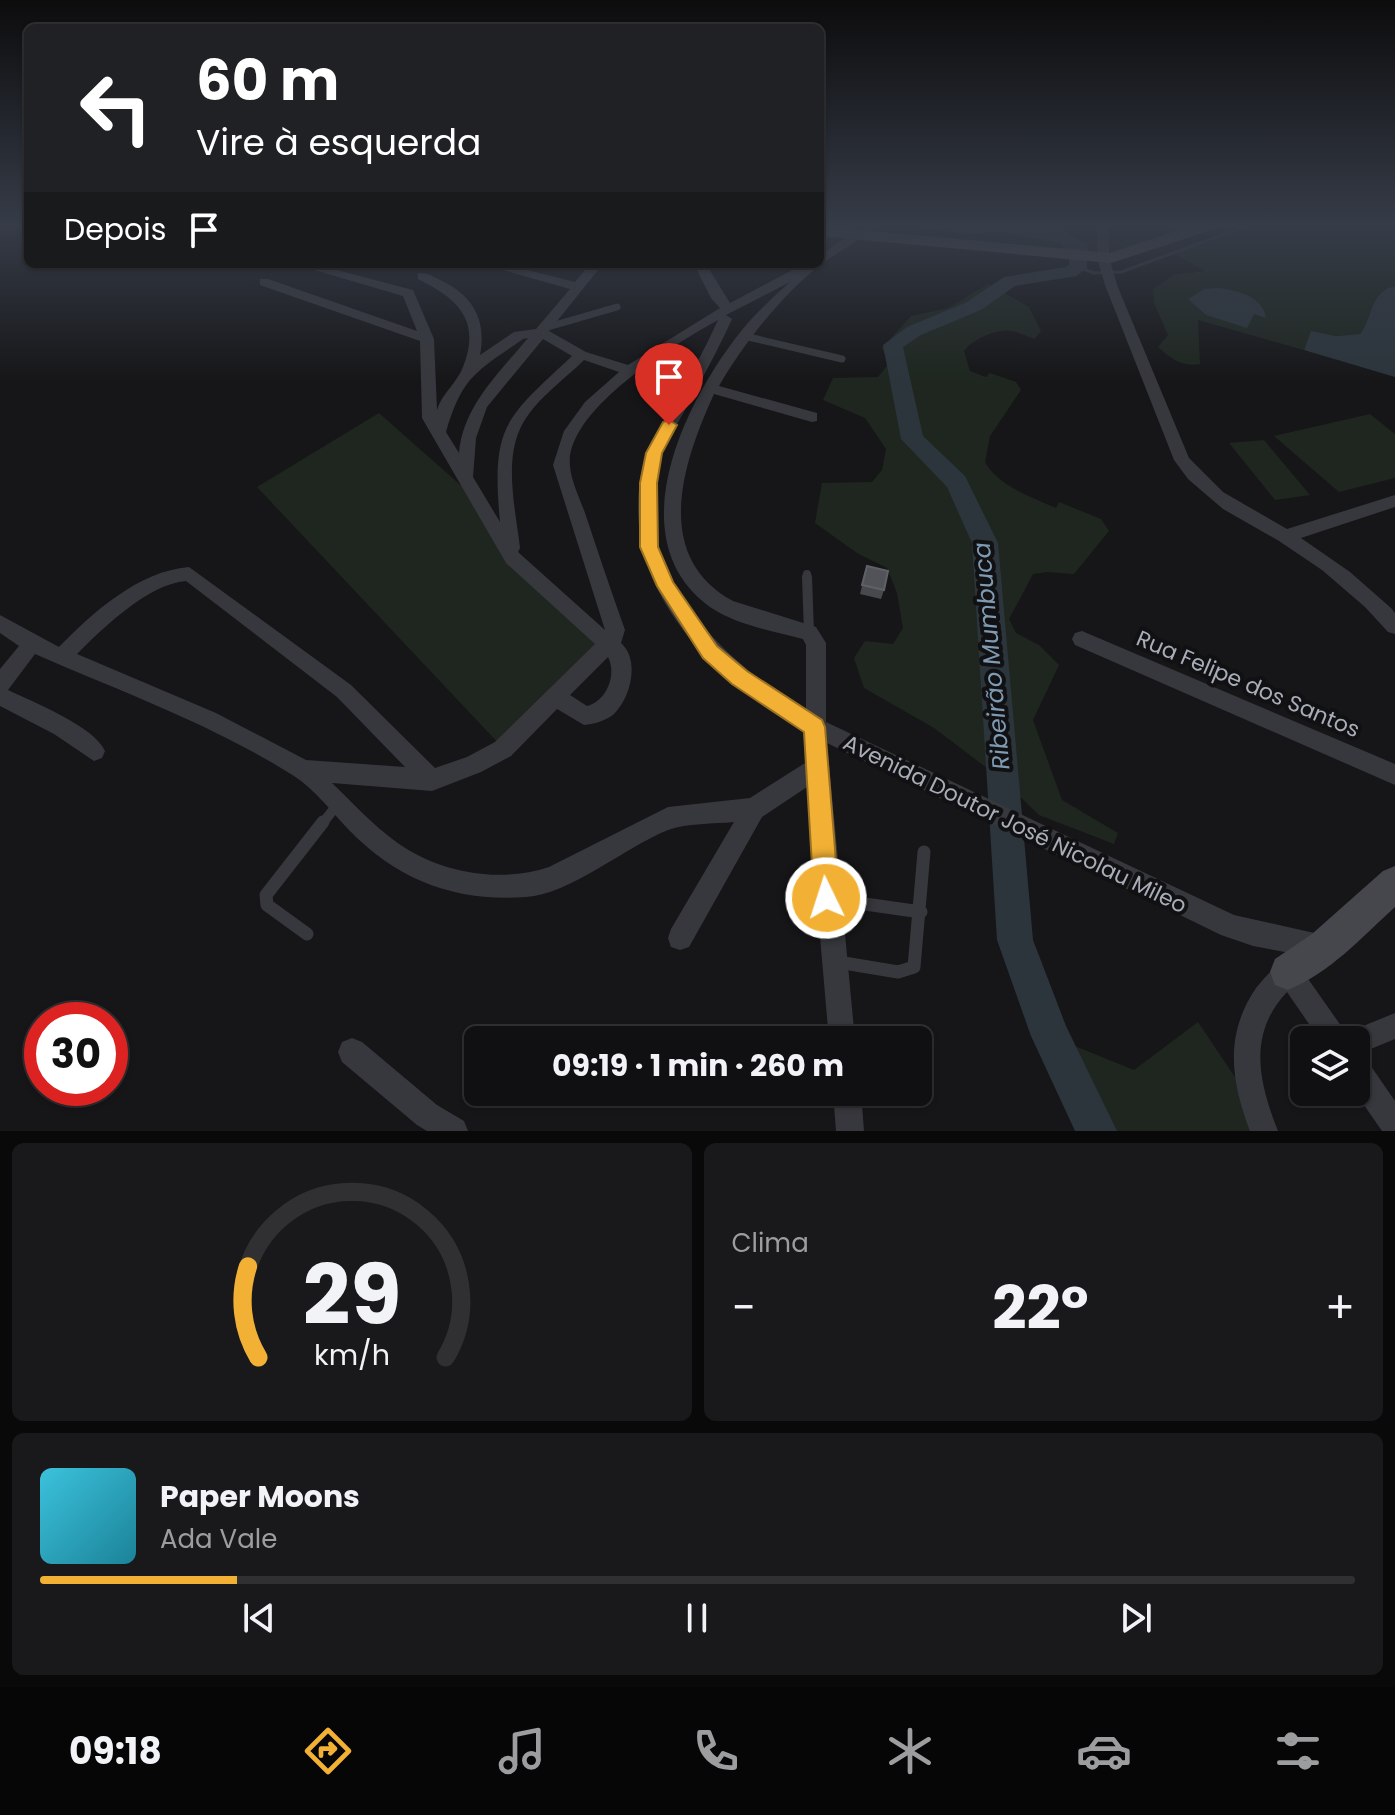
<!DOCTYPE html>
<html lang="pt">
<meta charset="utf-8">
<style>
:root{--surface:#101012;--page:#19191b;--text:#f1f3f6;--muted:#9c9d9f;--line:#303032;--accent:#f2b134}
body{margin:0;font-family:Poppins,sans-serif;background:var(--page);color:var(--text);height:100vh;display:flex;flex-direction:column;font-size:30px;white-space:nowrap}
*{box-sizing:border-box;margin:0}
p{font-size:26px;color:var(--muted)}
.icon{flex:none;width:44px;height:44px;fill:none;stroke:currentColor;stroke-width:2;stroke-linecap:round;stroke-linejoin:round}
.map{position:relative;height:1131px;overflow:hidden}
.details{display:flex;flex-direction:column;gap:12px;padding:12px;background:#09090a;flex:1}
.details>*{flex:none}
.banner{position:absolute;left:24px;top:24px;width:800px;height:244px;border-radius:12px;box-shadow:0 2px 6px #0004,0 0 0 2px var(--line);background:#202124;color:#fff;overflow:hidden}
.tools{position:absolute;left:1290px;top:1026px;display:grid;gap:16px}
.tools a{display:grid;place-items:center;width:80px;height:80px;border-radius:12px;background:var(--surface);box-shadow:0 2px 6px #0004,0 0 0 2px var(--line);font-size:40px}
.speed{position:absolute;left:24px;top:1002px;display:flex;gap:16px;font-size:40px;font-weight:700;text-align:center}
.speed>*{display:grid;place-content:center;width:104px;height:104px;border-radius:50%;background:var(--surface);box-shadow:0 2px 6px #0004,0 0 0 2px var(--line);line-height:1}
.speed .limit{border:12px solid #d22;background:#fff;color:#111}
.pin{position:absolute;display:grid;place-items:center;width:68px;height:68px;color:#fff;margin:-82px -34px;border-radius:50% 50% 50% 0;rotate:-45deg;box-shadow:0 0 8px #0007}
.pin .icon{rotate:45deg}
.me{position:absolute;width:88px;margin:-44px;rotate:356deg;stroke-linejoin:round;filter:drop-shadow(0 0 6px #0008)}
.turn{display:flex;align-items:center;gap:28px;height:168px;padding:0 40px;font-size:36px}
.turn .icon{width:104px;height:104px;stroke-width:2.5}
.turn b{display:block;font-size:56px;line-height:68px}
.then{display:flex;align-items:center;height:76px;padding:0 40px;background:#0003;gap:16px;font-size:30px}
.big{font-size:60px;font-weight:700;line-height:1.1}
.details .tile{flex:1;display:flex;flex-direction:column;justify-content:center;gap:12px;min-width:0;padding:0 28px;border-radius:12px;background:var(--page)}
.details .dial{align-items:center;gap:0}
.dial svg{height:208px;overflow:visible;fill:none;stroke:var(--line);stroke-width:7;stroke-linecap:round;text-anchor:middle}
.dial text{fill:var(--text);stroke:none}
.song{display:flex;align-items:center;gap:24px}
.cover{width:96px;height:96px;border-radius:12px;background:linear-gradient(135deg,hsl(190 70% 55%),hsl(190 70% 35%))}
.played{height:8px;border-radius:4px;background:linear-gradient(90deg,var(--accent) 15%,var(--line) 15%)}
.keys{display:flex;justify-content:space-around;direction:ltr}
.heat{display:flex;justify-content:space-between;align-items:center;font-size:44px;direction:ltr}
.details .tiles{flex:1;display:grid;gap:12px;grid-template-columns:1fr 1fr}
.tile:last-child{grid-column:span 2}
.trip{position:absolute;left:464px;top:1026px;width:468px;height:80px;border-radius:12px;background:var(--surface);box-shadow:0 2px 6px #0004,0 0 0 2px var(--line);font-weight:700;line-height:80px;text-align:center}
.dock{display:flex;height:128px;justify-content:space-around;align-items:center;background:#060607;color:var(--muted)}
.dock .icon{width:56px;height:56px}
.dock .selected{color:var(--accent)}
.dock b{font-size:36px;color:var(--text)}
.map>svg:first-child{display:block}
.green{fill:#1e261f}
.water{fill:#2c353c}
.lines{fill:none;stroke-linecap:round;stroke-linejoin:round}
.stream{stroke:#2c353c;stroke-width:3}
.river{fill:#2c353c;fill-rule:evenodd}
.lane-far3{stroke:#37383d;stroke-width:7}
.lane-far2{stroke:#37383d;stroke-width:8}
.lane-far1{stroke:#37383d;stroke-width:10}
.lane{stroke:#37383d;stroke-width:13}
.street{fill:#37383d;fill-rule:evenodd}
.secondary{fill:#45474d;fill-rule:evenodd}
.wall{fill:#47494d}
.building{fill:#525359;stroke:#5f6168;stroke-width:2}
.route{fill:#f2b134;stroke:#9d7322;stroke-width:2}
.labels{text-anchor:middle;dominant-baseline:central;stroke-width:8;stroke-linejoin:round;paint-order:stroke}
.street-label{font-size:22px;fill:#a8adb8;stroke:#111113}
.water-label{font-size:24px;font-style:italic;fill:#7f9bb3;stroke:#111113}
</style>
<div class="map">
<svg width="1395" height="1131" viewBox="0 0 1395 1131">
<rect width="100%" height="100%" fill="#161618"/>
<!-- green -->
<path class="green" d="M820 224H1204L1103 257 820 227Z
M1252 224H1395V286C1370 291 1373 317 1360 334L1336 336 1311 332 1304 350 1198 320 1200 364C1182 367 1171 359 1158 347L1168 335 1154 303 1153 289 1173 275 1205 271 1173 253Z
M988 284 1029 307 1041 331 1035 339C1028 337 1018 331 1010 331 995 329 972 340 964 351L970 371 986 377 990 373 1016 382 1021 390 990 436 985 462C998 486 1032 497 1056 508L1059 502 1101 519 1109 531 1074 574 1048 572 1033 574 1009 619 1016 633 1039 645 1059 665 1033 720 1062 800 1118 833 1114 844 1039 815 1004 781 934 728 864 688 854 658 865 641 893 644 903 628 897 593 887 568 857 553 815 523 822 483 872 482 882 470 886 449 865 418 823 400 833 378 878 377 889 363 882 348 911 316 948 308Z
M379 413 465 489 503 557 606 644 502 747 257 487Z
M1370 414 1395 434V478L1339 492 1274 436Z
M1264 440 1310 495 1275 500 1229 443Z
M1198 1022 1243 1089 1261 1131H1096L1050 1036 1134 1070Z"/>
<!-- water -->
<path class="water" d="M895 224H1050L1087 244 1089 252 1064 250 1062 244 1002 232 965 234Z
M1395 286V377L1304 350 1311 331 1336 336 1360 334C1373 317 1370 291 1395 286Z
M1219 288C1238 291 1263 296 1266 318L1254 314 1247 328 1206 315 1188 299 1204 289Z"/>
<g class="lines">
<!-- stream -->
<path class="stream" d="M1078 267 1094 273 1121 272 1252 224"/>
<!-- river -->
<path class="river" d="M1078 246 1087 251V267L1077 276 1015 286 981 310 921 335 903 347 923 436 965 476 998 543 1033 940 1066 1026 1117 1131H1075L1031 1036 997 940 972 543 947 487 901 439 883 345 907 327 967 302 1004 277 1066 267 1069 265V251Z"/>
<!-- lane-far3 -->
<path class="lane-far3" d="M548 327 617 307
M744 336 842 359"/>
<!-- lane-far2 -->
<path class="lane-far2" d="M807 574V579"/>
<!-- lane-far1 -->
<path class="lane-far1" d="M807 577 809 633
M322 824 337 805"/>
<!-- lane -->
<path class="lane" d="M830 899 921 912
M307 934 267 905 266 895 323 822
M838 962 898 972 914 967 924 852"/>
<!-- street -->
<path class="street" d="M1097 224H1109V257L1117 285 1189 458 1223 492 1287 529 1395 495V507L1301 538 1350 572 1391 608 1395 613V634L1388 632 1365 607 1322 570 1279 541 1223 509 1188 479 1174 460 1105 285 1097 257Z
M854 232 864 235C852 246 836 253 823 263 785 291 743 344 719 386L817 413V421L812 422 714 394C683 462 651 556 733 601L816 627 826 643V722L1234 915 1332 937 1336 946 1332 955 1323 959 1253 946 1221 935 827 743 855 1040H829L807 787 762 817 689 947 680 950 671 947 668 938 671 929 734 822C714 824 687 823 668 830 625 847 571 894 526 897 456 902 399 881 350 831 333 814 315 789 294 776 214 725 122 692 35 654L8 690C33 702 94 726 105 751L102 758 94 761 54 734 0 706V669L19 646 0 633V615L59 647C93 612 139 571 189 567L351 685 435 768 467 757 495 742 595 644 506 563 422 418 420 341 260 285V279H268L417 331 403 296 301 266 314 264 413 290 434 339 437 410C442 393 457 383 463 367 482 319 456 298 418 279V273C428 272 438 279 448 284 476 300 486 324 480 355L514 332 536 329 570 289 482 264H503L575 282 590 264H603L549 331 586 352 628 365 720 308 711 298 694 264H706L730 303 798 267 820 264V255ZM790 282C773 297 757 312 742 330 686 399 616 539 710 607 736 625 773 631 803 639L806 645V710C717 658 622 563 663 450 668 437 677 425 684 412 698 386 713 359 726 332L732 319 726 315ZM718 320C703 354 684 385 666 417 659 429 650 441 646 454 609 579 707 675 805 732V763L750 798 668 807 549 867C494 885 430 871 386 834 367 819 350 800 332 783L432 791 481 772 511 756 557 709 584 725C595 724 605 721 614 714 631 697 640 660 621 643L625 630C611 591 598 552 585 513 580 499 571 481 570 466 564 411 676 343 718 320ZM528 338C499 373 463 406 459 453L446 432C462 376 477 371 523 339ZM543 339 572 356C505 419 491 425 500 522L473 477 476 438 487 407ZM584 360 619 372 585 402 564 431 553 465 605 630 518 552 520 548C516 512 504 464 520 429 532 402 563 381 584 360ZM186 581 337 697 405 767 306 760 216 713 77 654C103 628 148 584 186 581ZM608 657C617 674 607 701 587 706L570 695Z
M1082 631 1395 764V785L1075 645 1072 639 1075 633Z
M1288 959 1297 963 1346 1033 1395 1013V1039L1356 1055 1366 1059 1395 1101V1131H1382L1355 1092 1356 1040H1320L1287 992C1247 1034 1259 1083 1278 1131H1250C1231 1081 1224 1035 1256 988 1265 977 1275 965 1288 959Z
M352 1038 362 1042 437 1105 464 1121 468 1131H427L417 1125 342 1062 338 1052 342 1042Z
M833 1092H861L864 1131H836Z"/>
<!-- secondary -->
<path class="secondary" d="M1196 224H1220L1218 228 1111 263 820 236V226L1110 253Z
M1395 866V907C1362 937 1330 973 1288 990L1275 985 1270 972 1275 959 1312 934 1383 871Z"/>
</g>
<!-- wall -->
<path class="wall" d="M867 566 884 590 881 599 860 594Z"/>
<!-- building -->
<path class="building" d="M867 566 888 571 884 590 862 585Z"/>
<!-- sky -->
<linearGradient id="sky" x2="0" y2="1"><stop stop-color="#0c0c0d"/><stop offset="0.59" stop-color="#363c48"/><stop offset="1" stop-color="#363c48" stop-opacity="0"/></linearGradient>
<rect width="1395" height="382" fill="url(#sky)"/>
<!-- route -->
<path class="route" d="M669 420 677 425 662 453 657 483 658 547 673 582 717 646 747 671 822 720 825 727 839 898 835 907 826 911 818 907 814 898 804 732 732 684 703 658 657 586 640 547V483L646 453 663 422Z"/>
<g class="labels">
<!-- street labels -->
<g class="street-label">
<text transform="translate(1248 684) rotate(23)">Rua Felipe dos Santos</text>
<text transform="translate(1015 824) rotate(26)">Avenida Doutor José Nicolau Mileo</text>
</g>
<!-- water labels -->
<g class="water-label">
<text transform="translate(991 656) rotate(-95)">Ribeirão Mumbuca</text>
</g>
</g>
</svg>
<div class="tools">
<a><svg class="icon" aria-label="layers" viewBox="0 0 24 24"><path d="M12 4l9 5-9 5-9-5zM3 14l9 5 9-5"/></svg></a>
</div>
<div class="speed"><div class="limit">30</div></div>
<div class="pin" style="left:669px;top:425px;background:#d93025"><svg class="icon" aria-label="arrive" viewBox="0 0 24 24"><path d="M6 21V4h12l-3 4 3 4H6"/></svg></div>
<svg class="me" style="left:826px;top:898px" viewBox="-20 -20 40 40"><circle r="17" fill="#f2b134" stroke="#fff" stroke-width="3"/><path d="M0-11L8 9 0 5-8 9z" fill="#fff"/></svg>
<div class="trip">09:19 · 1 min · 260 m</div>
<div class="banner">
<div class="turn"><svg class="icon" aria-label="left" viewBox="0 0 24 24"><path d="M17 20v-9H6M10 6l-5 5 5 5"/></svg><div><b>60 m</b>Vire à esquerda</div></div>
<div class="then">Depois<svg class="icon" aria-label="arrive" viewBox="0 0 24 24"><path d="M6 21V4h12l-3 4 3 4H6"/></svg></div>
</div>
</div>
<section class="details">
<div class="tiles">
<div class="tile dial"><svg viewBox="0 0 100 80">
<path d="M14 69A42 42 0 1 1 86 69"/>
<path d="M14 69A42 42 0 0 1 10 34" stroke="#f2b134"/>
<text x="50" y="56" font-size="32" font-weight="700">29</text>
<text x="50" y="72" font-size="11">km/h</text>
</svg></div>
<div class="tile"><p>Clima</p>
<div class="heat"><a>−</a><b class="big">22°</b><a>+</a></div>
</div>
<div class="tile">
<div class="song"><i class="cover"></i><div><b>Paper Moons</b><p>Ada Vale</p></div></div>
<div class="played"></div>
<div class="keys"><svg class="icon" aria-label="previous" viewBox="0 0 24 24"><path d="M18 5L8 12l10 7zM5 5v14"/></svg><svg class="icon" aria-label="pause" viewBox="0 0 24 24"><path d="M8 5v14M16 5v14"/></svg><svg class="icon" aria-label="next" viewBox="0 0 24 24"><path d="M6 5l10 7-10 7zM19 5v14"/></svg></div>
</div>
</div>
</section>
<nav class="dock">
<b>09:18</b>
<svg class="icon selected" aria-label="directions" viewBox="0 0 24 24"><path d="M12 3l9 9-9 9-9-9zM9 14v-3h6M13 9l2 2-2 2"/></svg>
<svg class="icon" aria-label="music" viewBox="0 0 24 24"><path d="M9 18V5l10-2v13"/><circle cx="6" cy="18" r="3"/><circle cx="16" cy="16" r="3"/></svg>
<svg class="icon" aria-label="phone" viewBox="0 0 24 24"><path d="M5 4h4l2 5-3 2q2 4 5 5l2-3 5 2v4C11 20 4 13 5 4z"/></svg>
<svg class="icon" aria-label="climate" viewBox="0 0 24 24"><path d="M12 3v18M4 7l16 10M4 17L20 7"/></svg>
<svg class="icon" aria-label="car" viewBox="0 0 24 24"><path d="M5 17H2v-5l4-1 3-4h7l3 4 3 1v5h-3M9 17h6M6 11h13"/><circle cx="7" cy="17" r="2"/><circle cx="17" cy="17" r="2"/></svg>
<svg class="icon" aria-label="filters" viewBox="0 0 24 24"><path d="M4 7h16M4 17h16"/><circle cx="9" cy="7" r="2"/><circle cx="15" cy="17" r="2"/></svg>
</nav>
